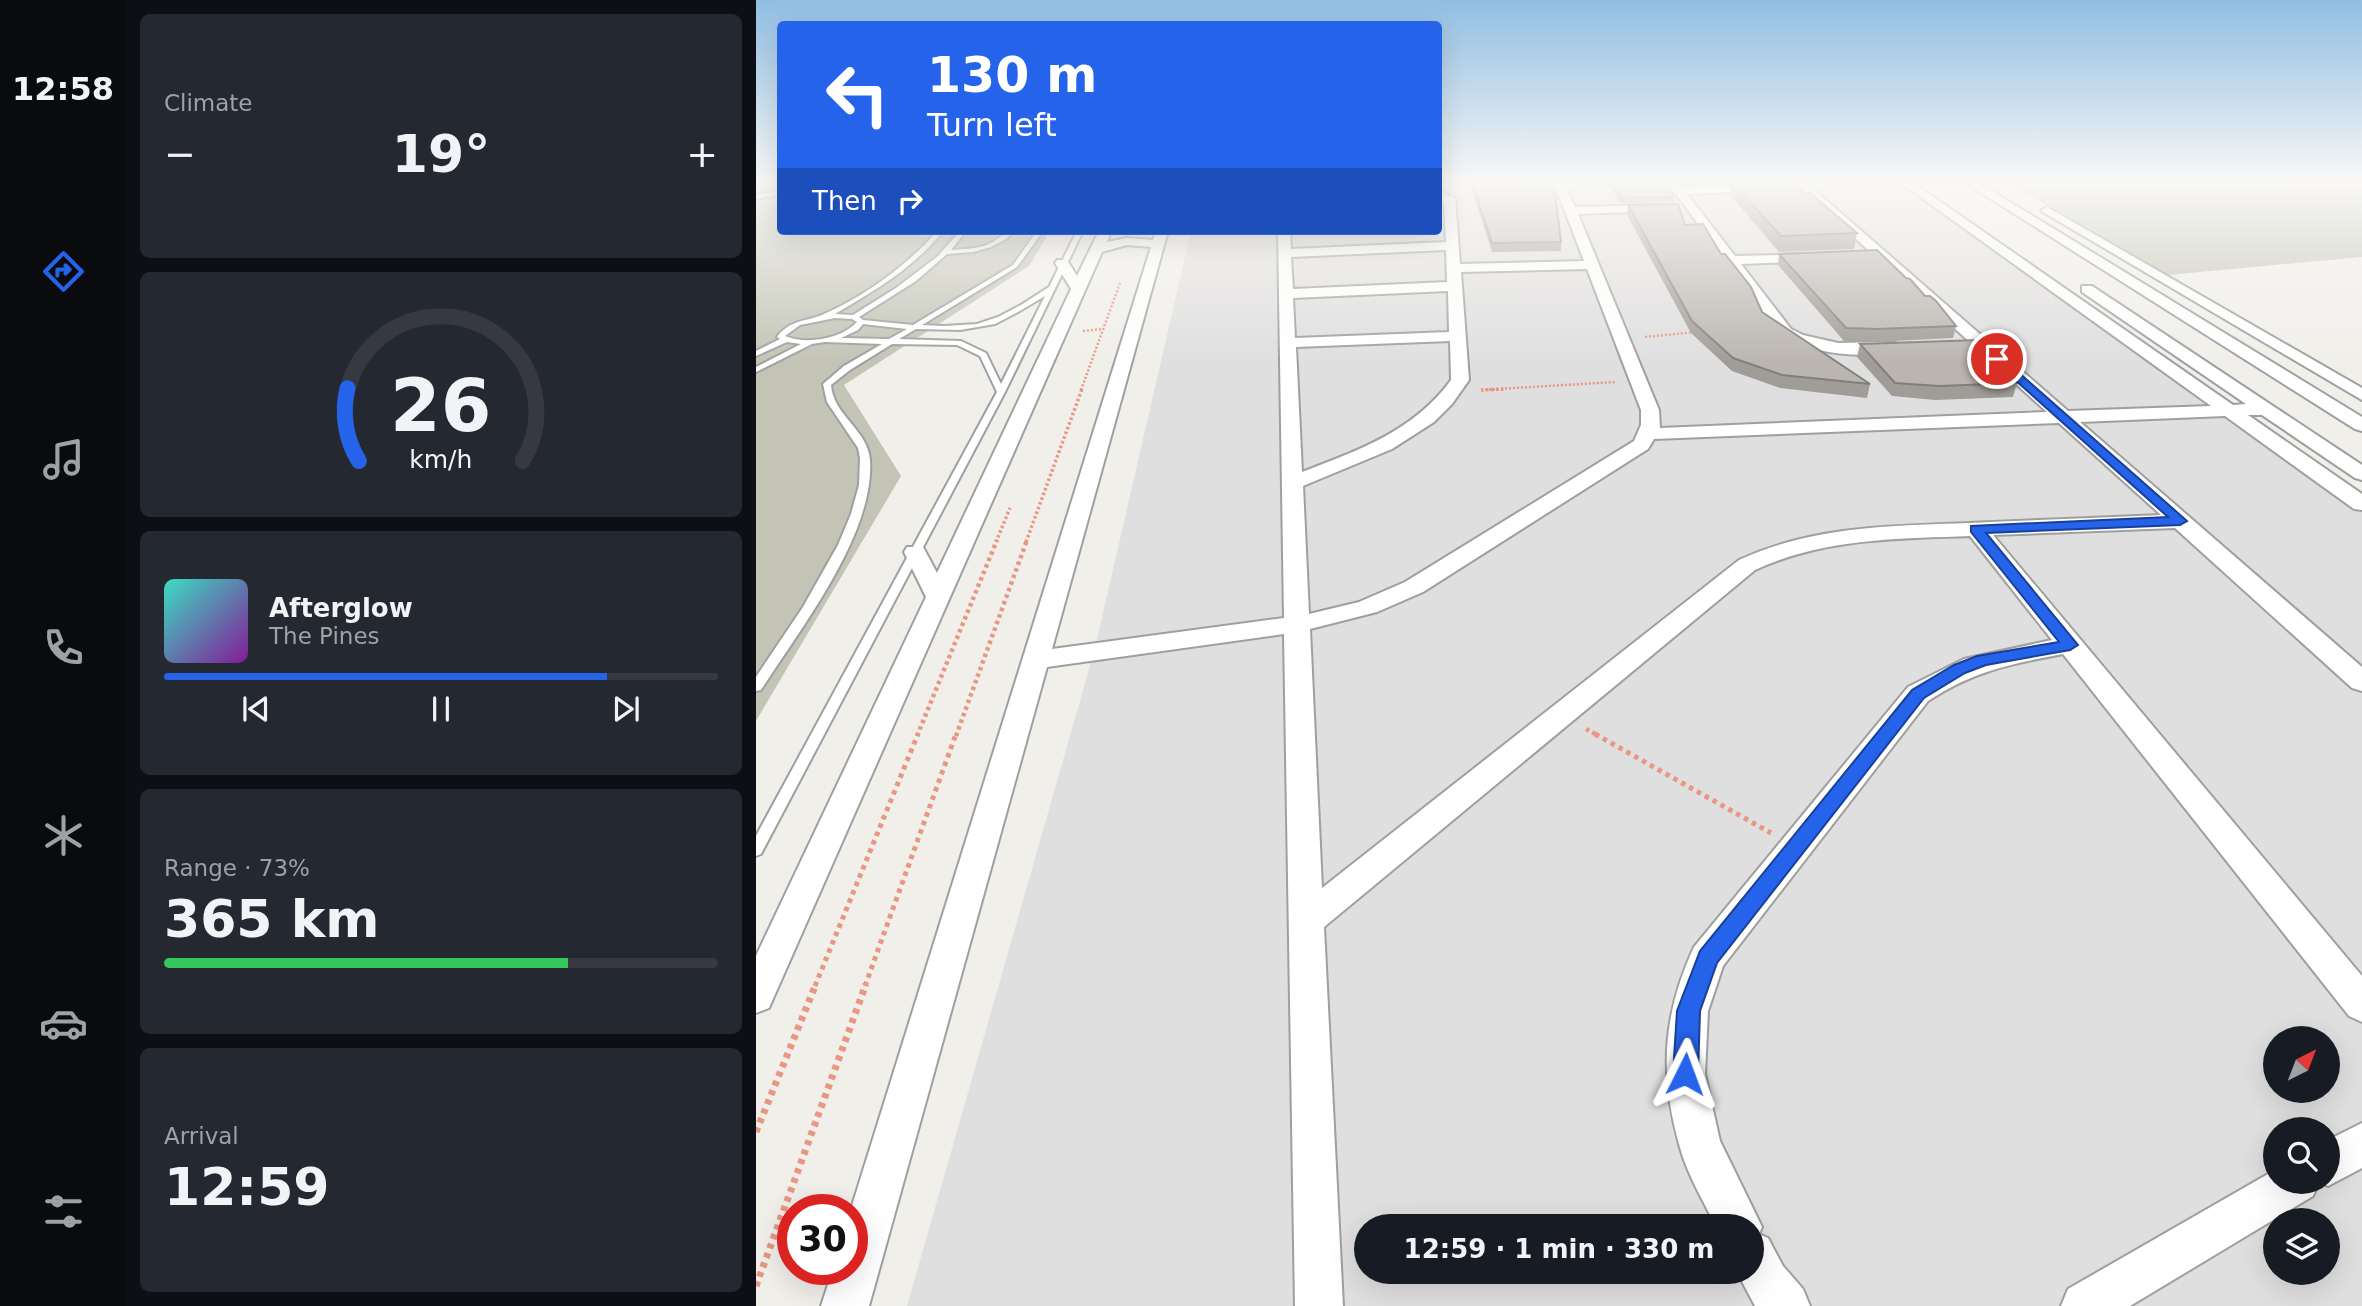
<!DOCTYPE html>
<meta charset="utf-8">
<style>
:root{--surface:#171b24;--page:#242831;--text:#f1f3f6;--muted:#9ea1a6;--line:#363941;--accent:#2563eb}
body{margin:0;font-family:"DejaVu Sans",sans-serif;background:var(--page);color:var(--text);height:100vh;display:flex;flex-direction:column;font-size:26px;white-space:nowrap}
*{box-sizing:border-box;margin:0}
p{font-size:23px;color:var(--muted)}
.icon{flex:none;width:38px;height:38px;fill:none;stroke:currentColor;stroke-width:2;stroke-linecap:round;stroke-linejoin:round}
.map{position:relative;flex:1;overflow:hidden}
.side{display:flex;flex-direction:column;gap:14px;padding:14px;background:#0d0f14;width:630px}
.side>*{flex:none}
.guide{position:absolute;left:21px;top:21px;width:665px;height:214px;border-radius:7px;box-shadow:0 7px 28px #0002;background:#2563eb;color:#fff;overflow:hidden}
.needle{width:46px;rotate:42deg}
.fabs{position:absolute;left:1507px;top:1026px;display:grid;gap:14px}
.fabs a{display:grid;place-items:center;width:77px;height:77px;border-radius:50%;background:var(--surface);box-shadow:0 7px 28px #0002;font-size:35px}
.speed{position:absolute;left:21px;top:1194px;display:flex;gap:14px;font-size:35px;font-weight:700;text-align:center}
.speed>*{display:grid;place-content:center;width:91px;height:91px;border-radius:50%;background:var(--surface);box-shadow:0 7px 28px #0002;line-height:1}
.speed .limit{border:10px solid #d22;background:#fff;color:#111}
.pin{position:absolute;display:grid;place-items:center;width:60px;height:60px;color:#fff;margin:-30px;border:4px solid #fff;border-radius:50%;box-shadow:0 2px 7px #0007}
.me{position:absolute;width:77px;margin:-38px;rotate:3deg;stroke-linejoin:round;filter:drop-shadow(0 0 5px #0008)}
.turn{display:flex;align-items:center;gap:24px;height:147px;padding:0 35px;font-size:32px}
.turn .icon{width:91px;height:91px;stroke-width:2.5}
.turn b{display:block;font-size:49px;line-height:60px}
.then{display:flex;align-items:center;height:66px;padding:0 35px;background:#0003;gap:14px;font-size:26px}
.big{font-size:52px;font-weight:600;line-height:1.1}
.side .tile{flex:1;display:flex;flex-direction:column;justify-content:center;gap:10px;min-width:0;padding:0 24px;border-radius:10px;background:var(--page)}
.side .dial{align-items:center;gap:0}
.dial svg{height:182px;overflow:visible;fill:none;stroke:var(--line);stroke-width:7;stroke-linecap:round;text-anchor:middle}
.dial text{fill:var(--text);stroke:none}
.song{display:flex;align-items:center;gap:21px}
.cover{width:84px;height:84px;border-radius:10px;background:linear-gradient(135deg,hsl(170 70% 55%),hsl(290 70% 35%))}
.played{height:7px;border-radius:4px;background:linear-gradient(90deg,var(--accent) 80%,var(--line) 80%)}
.keys{display:flex;justify-content:space-around;direction:ltr}
.heat{display:flex;justify-content:space-between;align-items:center;font-size:38px;direction:ltr}
.charge{height:10px;border-radius:5px;background:linear-gradient(90deg,#34c759 73%,var(--line) 0)}
.trip{position:absolute;left:598px;top:1214px;width:410px;height:70px;border-radius:35px;background:var(--surface);box-shadow:0 7px 28px #0002;font-weight:600;line-height:70px;text-align:center}
main{display:flex;flex:1;min-height:0}
.dock{display:flex;flex-direction:column;width:126px;justify-content:space-around;align-items:center;background:#090b0e;color:var(--muted)}
.dock .icon{width:49px;height:49px}
.dock .current{color:var(--accent)}
.dock b{font-size:32px;color:var(--text)}
.map>svg:first-child{display:block}
.residential{fill:#e0dfdf;fill-rule:evenodd}
.construction{fill:#c3c4b6}
.lines{fill:none;stroke-linecap:round;stroke-linejoin:round}
.lane-casing{stroke:#9f9f9f;stroke-width:4}
.street-casing{stroke:#9f9f9f;stroke-width:4}
.path-far4{stroke:#e99682;stroke-width:2.5;stroke-dasharray:2 2;stroke-linecap:butt}
.path-far3{stroke:#e99682;stroke-width:3.5;stroke-dasharray:2.5 2.5;stroke-linecap:butt}
.path-far2{stroke:#e99682;stroke-width:4.5;stroke-dasharray:3.5 3.5;stroke-linecap:butt}
.path-far1{stroke:#e99682;stroke-width:5;stroke-dasharray:4.5 4.5;stroke-linecap:butt}
.path{stroke:#e99682;stroke-width:7;stroke-dasharray:5 5;stroke-linecap:butt}
.lane{fill:#fff;fill-rule:evenodd}
.street{fill:#fff;fill-rule:evenodd}
.wall{fill:#a09c97}
.building{fill:#bab5b0;stroke:#827f7b;stroke-width:2}
.route{fill:#2563eb;stroke:#184099;stroke-width:2}
</style>
<main>
<nav class="dock">
<b>12:58</b>
<svg class="icon current" aria-label="directions" viewBox="0 0 24 24"><path d="M12 3l9 9-9 9-9-9zM9 14v-3h6M13 9l2 2-2 2"/></svg>
<svg class="icon" aria-label="music" viewBox="0 0 24 24"><path d="M9 18V5l10-2v13"/><circle cx="6" cy="18" r="3"/><circle cx="16" cy="16" r="3"/></svg>
<svg class="icon" aria-label="phone" viewBox="0 0 24 24"><path d="M5 4h4l2 5-3 2q2 4 5 5l2-3 5 2v4C11 20 4 13 5 4z"/></svg>
<svg class="icon" aria-label="climate" viewBox="0 0 24 24"><path d="M12 3v18M4 7l16 10M4 17L20 7"/></svg>
<svg class="icon" aria-label="car" viewBox="0 0 24 24"><path d="M5 17H2v-5l4-1 3-4h7l3 4 3 1v5h-3M9 17h6M6 11h13"/><circle cx="7" cy="17" r="2"/><circle cx="17" cy="17" r="2"/></svg>
<svg class="icon" aria-label="filters" viewBox="0 0 24 24"><path d="M4 7h16M4 17h16"/><circle cx="9" cy="7" r="2"/><circle cx="15" cy="17" r="2"/></svg>
</nav>
<section class="side">
<div class="tile"><p>Climate</p>
<div class="heat"><a>−</a><b class="big">19°</b><a>+</a></div>
</div>
<div class="tile dial"><svg viewBox="0 0 100 80">
<path d="M14 69A42 42 0 1 1 86 69"/>
<path d="M14 69A42 42 0 0 1 9 37" stroke="#2563eb"/>
<text x="50" y="56" font-size="32" font-weight="700">26</text>
<text x="50" y="72" font-size="11">km/h</text>
</svg></div>
<div class="tile">
<div class="song"><i class="cover"></i><div><b>Afterglow</b><p>The Pines</p></div></div>
<div class="played"></div>
<div class="keys"><svg class="icon" aria-label="previous" viewBox="0 0 24 24"><path d="M18 5L8 12l10 7zM5 5v14"/></svg><svg class="icon" aria-label="pause" viewBox="0 0 24 24"><path d="M8 5v14M16 5v14"/></svg><svg class="icon" aria-label="next" viewBox="0 0 24 24"><path d="M6 5l10 7-10 7zM19 5v14"/></svg></div>
</div>
<div class="tile"><p>Range · 73%</p><b class="big">365 km</b><div class="charge"></div></div>
<div class="tile"><p>Arrival</p><b class="big">12:59</b></div>
</section>
<div class="map">
<svg width="1606" height="1306" viewBox="0 0 1606 1306">
<rect width="100%" height="100%" fill="#f1efea"/>
<!-- residential -->
<path class="residential" d="M683 180H1138L1462 411 1606 510V1306H151L338 652 435 231H682ZM1519 1038H1572V1090H1519ZM1519 1129H1572V1181H1519ZM1519 1220H1572V1272H1519ZM611 1227H996V1272H611Z"/>
<!-- construction -->
<path class="construction" d="M0 180H24V231H294L273 266 88 385 145 476 0 721Z
M1247 180H1606V257L1412 275Z"/>
<g class="lines">
<defs>
<path id="lane" d="M24 191V194L0 199V195Z
M181 231H187C158 268 118 291 79 314L97 315 140 288 182 256 204 231H210L195 250C207 249 220 249 231 245 241 241 248 231 258 231L250 239 235 247 217 252 191 254 160 281 103 317 107 320 157 325 257 265 281 231H287L261 267 166 325 188 326 221 324 242 317 265 305 293 287 321 231H327L249 392 5 854 0 856V836L241 392 224 356 201 345 136 344 94 370 75 385C77 415 112 430 114 460 119 534 44 629 5 690L0 691V677L47 607 82 545 95 514 103 485 104 458 102 448 71 402 67 384 88 366 126 344 69 342 56 344 0 372V367L45 344 31 342 0 356V351L24 339 21 337C34 319 51 322 68 314 109 296 152 265 181 231ZM289 296 245 384 230 353 205 341 143 339 160 329 204 330 239 324 262 312ZM79 318 96 319 101 322C85 339 51 345 29 336L44 325ZM107 324 151 329 133 339 85 338 102 330Z"/>
<path id="street" d="M797 180H807L819 207 906 205 912 208 906 211 822 214 903 410 904 428 1291 412 1035 180H1047L1312 411 1455 406 1141 180H1153L1477 405 1490 404 1326 292V286H1336L1606 465V480L1599 478 1506 415H1492L1606 494V510L1598 509 1469 416 1324 422 1606 667V691L1596 688 1419 528 1237 535 1606 976V1022L1593 1016 1307 654C1255 664 1217 671 1172 701L967 966 952 1011 949 1074 964 1141 1006 1227 1003 1234 1012 1238 1027 1266 1047 1289 1054 1306H999L981 1272H996V1227H960C947 1200 930 1172 923 1144 903 1073 907 1014 938 947L1152 687 1208 659 1296 640 1214 536C1140 539 1068 538 999 570L568 927 587 1306H539L528 634 291 667 113 1306H65L77 1269H96L95 1209 395 247 371 245 346 252 13 1008 0 1013V956L170 597 148 552 151 547H167L181 573 315 289 299 263 301 260H311L321 276 343 231H355L351 242 371 238 397 240 400 231H412L296 649 528 618 522 231H534L535 249 690 242 688 203 682 197V190L699 198 704 264 828 261ZM690 250 691 282 537 289 535 257ZM831 269 885 410V425L878 441 649 582 603 602 553 614 547 486 636 449 678 422 696 404 713 380 705 272ZM692 291 693 332 539 338 537 298ZM694 341 695 380C658 431 603 450 546 472L540 347ZM1303 423 1405 515C1341 518 1277 520 1213 523 1133 526 1057 526 983 560L566 888 554 629 621 612 667 592 892 449 898 439Z
M910 180H921L926 188 1012 186 1013 188 1008 191 931 194 979 256 1062 254 1064 257 1057 261 985 264 1035 329 1047 335 1082 343 1138 342 1146 347 1144 350C1105 360 1058 354 1023 335Z
M1205 180H1218L1606 417V431L1599 429Z
M1291 207 1606 388V400L1287 212 1285 210Z
M1606 1123V1168L1572 1186 1563 1182 1557 1196 1374 1306H1305L1312 1289 1519 1170V1181H1572V1140Z"/>
</defs>
<!-- lane casing -->
<use href="#lane" class="lane-casing"/>
<!-- street casing -->
<use href="#street" class="street-casing"/>
<!-- path-far4 -->
<path class="path-far4" d="M327 331 347 329
M889 337 940 332
M325 390 364 283
M725 390 859 382"/>
<!-- path-far3 -->
<path class="path-far3" d="M725 390 748 389
M240 542 254 508
M270 542 326 389"/>
<!-- path-far2 -->
<path class="path-far2" d="M830 729 843 736
M161 736 241 540
M200 736 271 540"/>
<!-- path-far1 -->
<path class="path-far1" d="M839 734 1015 833
M59 986 162 734
M109 986 200 734"/>
<!-- path -->
<path class="path" d="M0 1132 60 984
M0 1286 110 984"/>
<!-- lane -->
<use href="#lane" class="lane"/>
<!-- street -->
<use href="#street" class="street"/>
</g>
<!-- wall -->
<path class="wall" d="M682 180H783L805 242V251L736 252 714 184Z
M850 180H910L917 197V202L864 203Z
M961 180H1038L1047 193 1101 233 1098 249 1023 252 974 195 975 184H964Z
M872 205 929 225 1006 312 1114 384 1111 398 1024 388 976 371 935 333 871 215Z
M1023 254 1169 296 1200 326 1197 338 1118 342 1088 341 1022 265Z
M1104 344 1261 383 1257 397 1179 400 1136 396 1101 357Z"/>
<!-- building -->
<path class="building" d="M715 180H783L799 193 805 242 736 243Z
M853 180H910L917 197 865 198Z
M1003 180H1038L1047 193H1054L1101 233 1025 236 975 181Z
M922 204 929 225 947 224 965 254H969L995 287 1006 312 1114 384 1026 375 977 358 936 321 872 205Z
M1121 250 1150 278 1154 279 1169 296H1174L1180 301 1200 326 1121 329 1090 328 1023 254Z
M1223 340 1261 383 1183 386 1139 383 1104 344Z"/>
<!-- sky -->
<linearGradient id="sky" x2="0" y2="1"><stop stop-color="#91bee2"/><stop offset="0.5" stop-color="#f9f8f6"/><stop offset="1" stop-color="#f9f8f6" stop-opacity="0"/></linearGradient>
<rect width="1606" height="363" fill="url(#sky)"/>
<!-- route -->
<path class="route" d="M1238 357H1245L1431 521 1424 525 1230 533 1322 645 1314 650 1230 665 1209 673 1168 698 961 963 944 1011 942 1074 938 1082 929 1086 921 1082 917 1074 921 1011 944 951 1156 690 1198 665 1221 656 1303 642 1215 532V526L1412 517 1238 361Z"/>
</svg>
<div class="fabs">
<a><svg class="needle" viewBox="-14 -14 28 28"><path d="M0-13l5 13h-10z" fill="#e53935"/><path d="M0 13l5-13h-10z" fill="#9ea1a6"/></svg></a>
<a><svg class="icon" aria-label="search" viewBox="0 0 24 24"><circle cx="10" cy="10" r="6"/><path d="M15 15l6 6"/></svg></a>
<a><svg class="icon" aria-label="layers" viewBox="0 0 24 24"><path d="M12 4l9 5-9 5-9-5zM3 14l9 5 9-5"/></svg></a>
</div>
<div class="speed"><div class="limit">30</div></div>
<div class="pin" style="left:1241px;top:359px;background:#d93025"><svg class="icon" aria-label="arrive" viewBox="0 0 24 24"><path d="M6 21V4h12l-3 4 3 4H6"/></svg></div>
<svg class="me" style="left:929px;top:1074px" viewBox="-20 -20 40 40"><path d="M0-17L14 15 0 8-14 15z" fill="#2563eb" stroke="#fff" stroke-width="4"/></svg>
<div class="trip">12:59 · 1 min · 330 m</div>
<div class="guide">
<div class="turn"><svg class="icon" aria-label="left" viewBox="0 0 24 24"><path d="M17 20v-9H6M10 6l-5 5 5 5"/></svg><div><b>130 m</b>Turn left</div></div>
<div class="then">Then<svg class="icon" aria-label="right" viewBox="0 0 24 24"><path d="M7 20v-9h11M14 6l5 5-5 5"/></svg></div>
</div>
</div>
</main>
